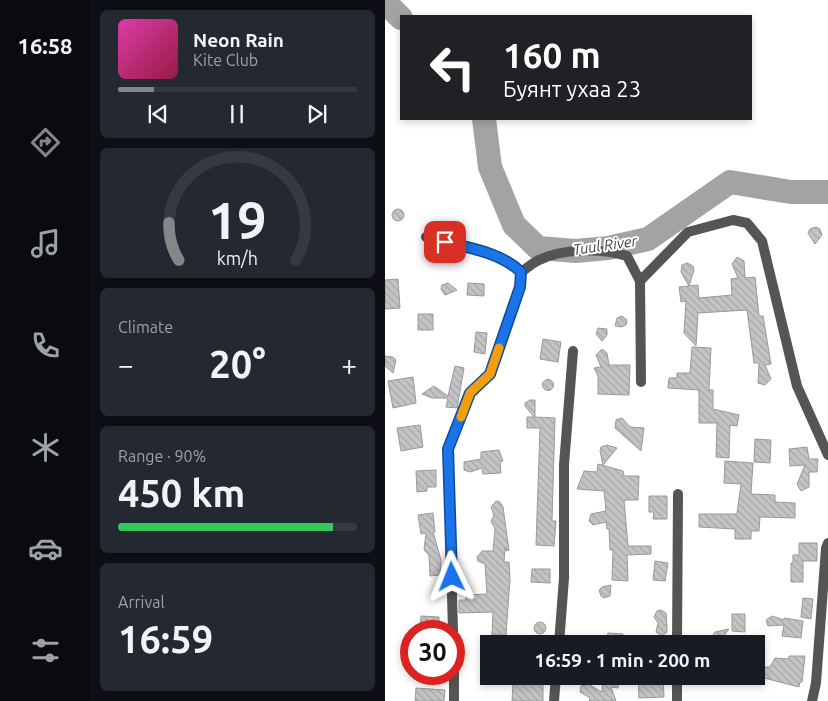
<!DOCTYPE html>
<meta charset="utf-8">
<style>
:root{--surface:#171b24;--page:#242831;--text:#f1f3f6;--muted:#9ea1a6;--line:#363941;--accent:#858687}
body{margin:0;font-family:Ubuntu,sans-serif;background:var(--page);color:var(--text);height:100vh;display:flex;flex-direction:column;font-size:19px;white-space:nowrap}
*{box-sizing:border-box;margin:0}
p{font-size:16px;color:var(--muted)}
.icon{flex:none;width:28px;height:28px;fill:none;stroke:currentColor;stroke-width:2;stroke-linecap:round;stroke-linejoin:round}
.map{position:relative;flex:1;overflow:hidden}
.panel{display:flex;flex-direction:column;gap:10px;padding:10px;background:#0d0f14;width:295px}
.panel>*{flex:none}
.guide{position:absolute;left:15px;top:15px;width:352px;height:105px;border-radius:0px;box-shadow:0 2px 8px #0003;background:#202124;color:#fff;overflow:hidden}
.speed{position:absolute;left:15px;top:620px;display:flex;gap:10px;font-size:25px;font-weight:700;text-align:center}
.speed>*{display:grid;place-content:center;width:65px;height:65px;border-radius:50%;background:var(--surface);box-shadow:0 2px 8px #0003;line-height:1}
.speed .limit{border:8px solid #d22;background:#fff;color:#111}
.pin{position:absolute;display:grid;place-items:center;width:42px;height:42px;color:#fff;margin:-21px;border-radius:10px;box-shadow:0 2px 8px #0006}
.me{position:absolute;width:55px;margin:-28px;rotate:358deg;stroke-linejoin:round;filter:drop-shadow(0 0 4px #0008)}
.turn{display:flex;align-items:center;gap:18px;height:105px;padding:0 20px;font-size:22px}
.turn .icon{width:65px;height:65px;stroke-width:2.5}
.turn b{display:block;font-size:35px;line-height:42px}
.big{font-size:38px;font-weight:700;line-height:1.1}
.panel .widget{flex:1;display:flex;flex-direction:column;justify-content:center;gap:8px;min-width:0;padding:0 18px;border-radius:8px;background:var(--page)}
.panel .dial{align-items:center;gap:0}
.dial svg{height:130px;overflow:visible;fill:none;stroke:var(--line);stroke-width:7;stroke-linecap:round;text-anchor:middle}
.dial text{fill:var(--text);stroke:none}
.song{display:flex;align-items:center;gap:15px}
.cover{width:60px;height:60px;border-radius:8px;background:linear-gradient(135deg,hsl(320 70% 55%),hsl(340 70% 35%))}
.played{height:5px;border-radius:2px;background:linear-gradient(90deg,var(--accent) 15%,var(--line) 15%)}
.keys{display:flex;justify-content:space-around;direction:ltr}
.heat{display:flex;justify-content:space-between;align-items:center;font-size:28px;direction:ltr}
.charge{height:8px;border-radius:4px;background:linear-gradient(90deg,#34c759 90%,var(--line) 0)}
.trip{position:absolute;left:95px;top:635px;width:285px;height:50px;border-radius:0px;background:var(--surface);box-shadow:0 2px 8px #0003;font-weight:700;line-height:50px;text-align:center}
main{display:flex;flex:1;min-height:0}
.dock{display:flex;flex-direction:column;width:90px;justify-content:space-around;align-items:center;background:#090b0e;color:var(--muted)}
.dock .icon{width:35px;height:35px}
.dock .selected{color:var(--accent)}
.dock b{font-size:22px;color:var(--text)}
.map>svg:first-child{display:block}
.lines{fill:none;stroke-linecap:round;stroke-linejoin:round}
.river{stroke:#a3a3a3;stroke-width:24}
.building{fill:url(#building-back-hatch);stroke:#999}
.street{stroke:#555;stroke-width:10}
.route-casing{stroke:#114b97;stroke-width:12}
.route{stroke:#1a73e8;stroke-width:9}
.slow{stroke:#f59e0b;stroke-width:9}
.labels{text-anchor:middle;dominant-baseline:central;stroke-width:4;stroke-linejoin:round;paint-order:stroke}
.water-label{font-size:15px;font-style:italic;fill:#444;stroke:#fff}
</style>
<main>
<nav class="dock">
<b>16:58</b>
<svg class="icon selected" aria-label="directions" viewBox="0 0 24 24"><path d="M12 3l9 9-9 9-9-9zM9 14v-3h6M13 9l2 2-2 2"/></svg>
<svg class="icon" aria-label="music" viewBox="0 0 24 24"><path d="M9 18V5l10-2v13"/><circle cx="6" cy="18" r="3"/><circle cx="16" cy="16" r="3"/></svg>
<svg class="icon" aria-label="phone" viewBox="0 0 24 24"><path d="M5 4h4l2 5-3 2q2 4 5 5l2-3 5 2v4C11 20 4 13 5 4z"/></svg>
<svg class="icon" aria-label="climate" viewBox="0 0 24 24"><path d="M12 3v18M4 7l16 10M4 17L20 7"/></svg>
<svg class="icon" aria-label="car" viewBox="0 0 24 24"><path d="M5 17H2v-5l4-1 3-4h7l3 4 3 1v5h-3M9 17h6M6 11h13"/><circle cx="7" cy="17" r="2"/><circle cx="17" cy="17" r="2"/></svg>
<svg class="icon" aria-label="filters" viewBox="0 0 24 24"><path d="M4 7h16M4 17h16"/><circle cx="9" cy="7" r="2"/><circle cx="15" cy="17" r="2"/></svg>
</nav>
<section class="panel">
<div class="widget">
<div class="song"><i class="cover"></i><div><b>Neon Rain</b><p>Kite Club</p></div></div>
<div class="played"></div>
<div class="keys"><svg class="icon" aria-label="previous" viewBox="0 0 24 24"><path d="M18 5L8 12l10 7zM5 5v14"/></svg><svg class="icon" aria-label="pause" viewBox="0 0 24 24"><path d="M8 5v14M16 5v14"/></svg><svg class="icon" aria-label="next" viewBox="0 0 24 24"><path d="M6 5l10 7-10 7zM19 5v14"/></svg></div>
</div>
<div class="widget dial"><svg viewBox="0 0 100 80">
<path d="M14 69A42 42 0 1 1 86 69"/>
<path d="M14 69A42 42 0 0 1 8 46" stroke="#858687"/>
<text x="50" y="56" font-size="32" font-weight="700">19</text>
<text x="50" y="72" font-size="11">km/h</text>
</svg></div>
<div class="widget"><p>Climate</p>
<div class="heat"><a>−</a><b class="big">20°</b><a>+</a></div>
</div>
<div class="widget"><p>Range · 90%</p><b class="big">450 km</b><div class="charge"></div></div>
<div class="widget"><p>Arrival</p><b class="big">16:59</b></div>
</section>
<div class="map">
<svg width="443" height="701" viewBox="0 0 443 701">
<defs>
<pattern id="building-back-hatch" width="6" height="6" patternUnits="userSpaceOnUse" patternTransform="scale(1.25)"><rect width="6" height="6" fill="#c4c4c4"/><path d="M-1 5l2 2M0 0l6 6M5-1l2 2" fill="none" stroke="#a7a7a7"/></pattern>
</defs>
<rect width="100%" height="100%" fill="#fff"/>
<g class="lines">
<!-- river -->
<path class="river" d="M0 2 16 18
M99 119 105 167 129 225 153 248 191 251 223 248 263 239 345 182 406 192H443"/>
</g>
<!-- building -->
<path class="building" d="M7 215a6 6 0 1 1 12 0a6 6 0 1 1-12 0Z
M431 227 435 229 437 235 430 244 423 233 425 229Z
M352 257 359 261 360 278 370 277 374 316H378L386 364 380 365 386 379 380 385 373 383 374 363H369L362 310 313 313 311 346 299 333 301 301 296 302 294 287 304 286 296 272 297 265 302 263 308 266 309 270 304 286 313 285 314 298 347 295 346 279 353 278 347 264Z
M13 279 15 308 0 309V280Z
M63 283 72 290 60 295 56 289 57 285Z
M83 283 99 284V296L82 295Z
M33 314H48V330H33Z
M237 316 242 320 241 325 236 327 230 326 232 318Z
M213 328 222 329V335L217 341 211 334Z
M91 332 102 333 100 354 89 352Z
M158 339 176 342 173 362 155 359Z
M307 347 326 348 324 390H328V409L354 415 352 426 345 425 344 458 331 457 332 423H314V390L283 388 284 378H292V373H305Z
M217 349 222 353 224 365H245L244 395 213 394V376L209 368 216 367 211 355Z
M0 356 8 357 11 360 8 373 0 366Z
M70 366 79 368 72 408 61 407 63 398H47L37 394 49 386 63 396Z
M28 377 31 403 8 408 3 381Z
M157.5 385a5.5 5.5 0 1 1 11 0a5.5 5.5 0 1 1-11 0Z
M145 400H150V417L170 418 167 521H171L169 546 151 545 155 428H142V417H149L140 406V403Z
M237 418 245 427 259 428 256 451 230 428 231 420Z
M35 425 38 447 16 451 12 428Z
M370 439 386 440 385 463 369 462Z
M222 445 232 448 218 465 215 451 216 447Z
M422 447 424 459H433L432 472H424V487L416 491 412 484 420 465 405 466 404 449Z
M114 450 118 461 115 462 116 473 98 474 97 468 85 472 79 470V462L96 459V452Z
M340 461 368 463 366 494 390 495V502L410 503V518L375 517 374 531H366V539H350V529L314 527V514H352L356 484 339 483Z
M213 464 238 471 239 476H254L253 500H239L243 546H266V554L242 555 243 581 227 580 228 550H225L224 529H222L221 522 208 525 204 521 206 514 221 511 219 491 192 489 199 471 212 472Z
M51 470V487H42V491L32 492 31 471Z
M264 496H282V519H268L269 512H264Z
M111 501 115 502 118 507 124 550 121 551 120 548 119 562H124L125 579 121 635H107L108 612 74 613V600H81V595L102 594 100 564 93 561 92 557 97 551H108L110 528 106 522 109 515 106 507Z
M48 513 50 532H48L56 560 55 575 45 576 44 555 39 550 41 533 36 534 33 515Z
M414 543H432V561H418V582H406V563H408V555H414Z
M270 561 283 563 280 581 268 580Z
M147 569H165V583L146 582Z
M226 585 225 596 219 598 216 596 214 590 217 587Z
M418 598 428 599 426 619 416 617Z
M276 610 281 613 282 628V632L277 636 271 632 273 623 269 617 272 611Z
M347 614H360V632L347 631Z
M36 616 54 617V631H35Z
M387 616 399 620V618L418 621 416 638 397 636 399 625 383 626 381 620Z
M149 628a6 6 0 1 1 12 0a6 6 0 1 1-12 0Z
M344 629 335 641 328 640V635L330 632Z
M223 633 238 634 237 644H221Z
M404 656H420L417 682H415L414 687 375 677 378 667H385L390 658 404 659Z
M143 676H158V701H127L128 683 134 679 143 681Z
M218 676H234L233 688 226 687 231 701H204L205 698 195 692 196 686 203 684 217 692Z
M253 676H278L279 697 254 698Z
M31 688 60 690 59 701H30Z"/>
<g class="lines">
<!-- street -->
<path class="street" d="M41 237C73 245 113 249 136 272L135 287 105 374 85 393 63 449 68 631
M136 272C141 269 146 264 152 261 177 248 216 248 242 256L255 281
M256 382 255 281 303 232 348 220 362 223 377 241 412 386 443 455
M174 644 179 578V465L188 351
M292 644 293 494
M69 645V701
M169 701 171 676
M292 701V676
M427 701 431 683 441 548 443 543"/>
</g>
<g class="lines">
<defs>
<path id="route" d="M60 242C86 248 116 253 136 272L135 287 105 374 85 393 63 449 67 577"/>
</defs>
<!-- route casing -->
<use href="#route" class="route-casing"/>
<!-- route -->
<use href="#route" class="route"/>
<!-- slow -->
<path class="slow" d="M76 417 85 393 105 374 114 348"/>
</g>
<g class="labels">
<!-- water labels -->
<g class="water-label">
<text transform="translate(220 245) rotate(-8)">Tuul River</text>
</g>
</g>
</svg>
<div class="speed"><div class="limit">30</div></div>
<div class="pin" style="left:60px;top:242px;background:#d93025"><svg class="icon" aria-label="arrive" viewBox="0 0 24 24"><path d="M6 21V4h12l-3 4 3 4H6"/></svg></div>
<svg class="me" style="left:67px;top:577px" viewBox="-20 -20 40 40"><path d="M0-17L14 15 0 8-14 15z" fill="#1a73e8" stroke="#fff" stroke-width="4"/></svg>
<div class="trip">16:59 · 1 min · 200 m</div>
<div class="guide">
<div class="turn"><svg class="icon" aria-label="left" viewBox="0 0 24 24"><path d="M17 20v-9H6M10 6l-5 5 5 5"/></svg><div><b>160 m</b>Буянт ухаа 23</div></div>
</div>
</div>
</main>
